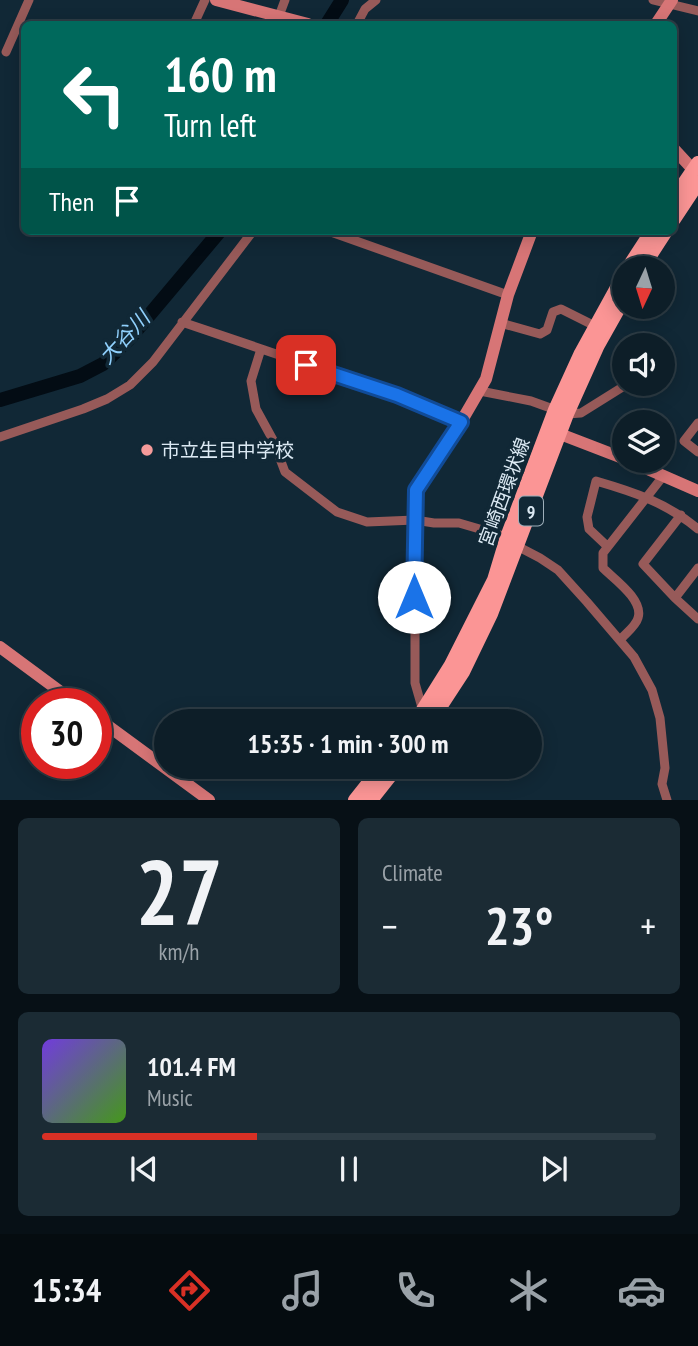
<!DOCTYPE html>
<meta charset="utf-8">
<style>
:root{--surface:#0d1e28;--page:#1b2b34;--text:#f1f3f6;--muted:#9aa2a8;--line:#2d3c45;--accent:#d93025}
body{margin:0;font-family:"PT Sans Narrow","Noto Sans JP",sans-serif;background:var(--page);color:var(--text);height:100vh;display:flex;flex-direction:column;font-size:26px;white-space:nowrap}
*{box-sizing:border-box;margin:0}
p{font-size:23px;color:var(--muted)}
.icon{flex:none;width:38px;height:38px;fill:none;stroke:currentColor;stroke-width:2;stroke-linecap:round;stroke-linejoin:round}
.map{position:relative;height:800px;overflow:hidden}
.drawer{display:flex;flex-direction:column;gap:18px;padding:18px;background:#071016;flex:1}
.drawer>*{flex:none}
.hud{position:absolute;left:21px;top:21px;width:656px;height:214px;border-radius:10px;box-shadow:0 4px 18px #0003,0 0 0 2px var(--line);background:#00695c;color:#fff;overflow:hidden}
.needle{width:46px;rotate:184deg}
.buttons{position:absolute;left:612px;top:256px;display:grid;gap:14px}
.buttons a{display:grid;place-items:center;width:63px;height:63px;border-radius:50%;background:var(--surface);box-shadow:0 4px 18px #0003,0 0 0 2px var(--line);font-size:35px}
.speed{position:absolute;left:21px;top:688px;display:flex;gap:14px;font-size:35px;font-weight:700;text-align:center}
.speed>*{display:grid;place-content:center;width:91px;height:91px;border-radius:50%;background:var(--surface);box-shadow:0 4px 18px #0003,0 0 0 2px var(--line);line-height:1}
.speed .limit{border:10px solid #d22;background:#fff;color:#111}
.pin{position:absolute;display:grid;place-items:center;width:60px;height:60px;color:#fff;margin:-30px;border-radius:14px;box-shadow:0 4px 10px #0006}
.me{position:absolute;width:77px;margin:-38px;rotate:0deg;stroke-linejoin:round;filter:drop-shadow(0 0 5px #0008)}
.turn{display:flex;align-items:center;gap:24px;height:147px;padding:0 28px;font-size:32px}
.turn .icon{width:91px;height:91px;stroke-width:2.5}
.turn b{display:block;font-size:49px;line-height:60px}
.then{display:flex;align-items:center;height:66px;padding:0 28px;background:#0003;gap:14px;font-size:26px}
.big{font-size:52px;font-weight:700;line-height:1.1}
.drawer .widget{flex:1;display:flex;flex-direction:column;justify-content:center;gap:10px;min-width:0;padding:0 24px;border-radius:10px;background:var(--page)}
.drawer .dial{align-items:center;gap:0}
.dial b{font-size:91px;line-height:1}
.song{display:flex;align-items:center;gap:21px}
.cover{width:84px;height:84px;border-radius:10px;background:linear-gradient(135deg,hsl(260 70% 55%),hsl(100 70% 35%))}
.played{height:7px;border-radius:4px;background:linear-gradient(90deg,var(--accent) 35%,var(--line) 35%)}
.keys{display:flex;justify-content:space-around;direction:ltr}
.heat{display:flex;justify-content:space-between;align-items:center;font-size:38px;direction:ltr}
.drawer .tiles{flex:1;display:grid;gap:18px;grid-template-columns:1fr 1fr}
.widget:last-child{grid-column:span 2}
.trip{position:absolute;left:154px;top:709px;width:388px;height:70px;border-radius:35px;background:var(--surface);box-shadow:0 4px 18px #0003,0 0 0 2px var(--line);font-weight:700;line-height:70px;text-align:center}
.menu{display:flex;height:112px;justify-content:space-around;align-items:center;background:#050c10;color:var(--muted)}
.menu .icon{width:49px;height:49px}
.menu .selected{color:var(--accent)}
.menu b{font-size:32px;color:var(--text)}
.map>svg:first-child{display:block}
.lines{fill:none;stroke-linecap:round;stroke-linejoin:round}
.river{stroke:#030c14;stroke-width:14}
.street{stroke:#975a59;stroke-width:9}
.secondary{stroke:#d77576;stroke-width:12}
.primary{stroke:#fb9595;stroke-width:14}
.route-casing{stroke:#114b97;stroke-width:18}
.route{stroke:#1a73e8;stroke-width:12}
.poi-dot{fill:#f59b9a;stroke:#112836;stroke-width:2.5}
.labels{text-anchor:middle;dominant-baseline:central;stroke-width:7;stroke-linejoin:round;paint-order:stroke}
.shield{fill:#112836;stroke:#9eafba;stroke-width:2}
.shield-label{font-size:18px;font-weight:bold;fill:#dbe9f3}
.poi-label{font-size:19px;fill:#dbe9f3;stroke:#112836;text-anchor:start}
.street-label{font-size:19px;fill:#dbe9f3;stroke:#112836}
.water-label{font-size:21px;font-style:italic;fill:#90d0fc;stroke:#112836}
</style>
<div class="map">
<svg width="698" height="800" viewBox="0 0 698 800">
<rect width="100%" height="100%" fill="#112836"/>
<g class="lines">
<!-- river -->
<path class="river" d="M327 24 342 0
M0 400 80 376 103 364 130 338 220 231"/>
<!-- street -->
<path class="street" d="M653 0 698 11
M279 16 285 0
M194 24 205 0
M357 24 365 9 376 0
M6 52 29 0
M328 231 508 295
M182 322 397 395 461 422
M500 323 540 334 547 330 553 312 561 309 595 326
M261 349 251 381 256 409 273 440 285 472 337 512 367 522 415 520 434 523H459L507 537 517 546 540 558 558 570 587 602 634 657 652 690 660 718 665 768 662 784 667 800
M480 391 531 401 567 414 581 413 629 383
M698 423 684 441 698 452
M0 437 83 409 107 399 130 385 153 362 253 231
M681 515 643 564 675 598 698 619
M415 520V683L423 711
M607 546 589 529 587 517 596 481C634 492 667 503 698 529
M675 598 698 568
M620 640C625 634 636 626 638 618 644 600 614 579 603 568V553L664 475"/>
<!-- secondary -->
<path class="secondary" d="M216 0 308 24
M656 24 672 0
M674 149 698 175
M560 434 625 459
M627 460 698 491
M415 520 416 490 422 479 461 422 486 379 508 295 532 231
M0 647 77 704
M96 717 209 800"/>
<!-- primary -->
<path class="primary" d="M674 198 698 163
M674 219 698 183
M628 268 652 231
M642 268 666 231
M416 721 451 665 494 580 507 537 555 410 581 353 625 273
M431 721 463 672 491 614 567 414 598 345 625 297
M355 800 382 766
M371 800 398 766"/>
</g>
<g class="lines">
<defs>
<path id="route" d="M306 365 397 395 461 422 416 490 414 597"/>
</defs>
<!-- route casing -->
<use href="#route" class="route-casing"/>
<!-- route -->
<use href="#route" class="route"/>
</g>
<!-- markers -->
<circle class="poi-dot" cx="147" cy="450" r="7"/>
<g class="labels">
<!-- shield labels -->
<rect class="shield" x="519" y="496.5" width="24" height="29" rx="5"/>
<g class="shield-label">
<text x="531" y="511">9</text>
</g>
<!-- poi labels -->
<g class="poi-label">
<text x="161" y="450">市立生目中学校</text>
</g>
<!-- street labels -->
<g class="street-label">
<text transform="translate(504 492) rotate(-70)">宮崎西環状線</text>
</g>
<!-- water labels -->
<g class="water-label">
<text transform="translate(124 337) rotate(-47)">大谷川</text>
</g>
</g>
</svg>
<div class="buttons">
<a><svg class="needle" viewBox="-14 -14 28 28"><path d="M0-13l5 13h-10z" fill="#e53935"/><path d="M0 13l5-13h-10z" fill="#9aa2a8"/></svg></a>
<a><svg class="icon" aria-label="sound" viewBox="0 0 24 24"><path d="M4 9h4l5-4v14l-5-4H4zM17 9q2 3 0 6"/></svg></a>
<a><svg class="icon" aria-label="layers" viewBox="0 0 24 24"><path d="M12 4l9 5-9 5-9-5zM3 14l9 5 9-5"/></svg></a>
</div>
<div class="speed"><div class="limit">30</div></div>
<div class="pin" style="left:306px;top:365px;background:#d93025"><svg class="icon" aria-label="arrive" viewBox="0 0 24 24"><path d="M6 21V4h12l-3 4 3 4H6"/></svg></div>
<svg class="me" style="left:414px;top:597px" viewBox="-20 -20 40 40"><circle r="19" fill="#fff"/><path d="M0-13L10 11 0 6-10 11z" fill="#1a73e8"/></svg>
<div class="trip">15:35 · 1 min · 300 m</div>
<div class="hud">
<div class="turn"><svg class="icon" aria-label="left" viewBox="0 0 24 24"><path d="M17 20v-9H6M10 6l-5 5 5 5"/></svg><div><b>160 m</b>Turn left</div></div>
<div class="then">Then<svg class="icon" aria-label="arrive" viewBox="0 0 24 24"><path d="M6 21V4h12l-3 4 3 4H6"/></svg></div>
</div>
</div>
<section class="drawer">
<div class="tiles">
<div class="widget dial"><b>27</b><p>km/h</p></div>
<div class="widget"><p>Climate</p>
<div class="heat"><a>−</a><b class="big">23°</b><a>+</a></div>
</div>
<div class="widget">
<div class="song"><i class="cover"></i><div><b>101.4 FM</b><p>Music</p></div></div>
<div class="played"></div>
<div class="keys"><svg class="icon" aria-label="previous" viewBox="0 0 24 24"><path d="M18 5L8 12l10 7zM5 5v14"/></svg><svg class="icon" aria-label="pause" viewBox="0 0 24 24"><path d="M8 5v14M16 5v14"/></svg><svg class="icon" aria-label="next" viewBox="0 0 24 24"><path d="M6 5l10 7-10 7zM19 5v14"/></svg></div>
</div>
</div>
</section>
<nav class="menu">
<b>15:34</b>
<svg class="icon selected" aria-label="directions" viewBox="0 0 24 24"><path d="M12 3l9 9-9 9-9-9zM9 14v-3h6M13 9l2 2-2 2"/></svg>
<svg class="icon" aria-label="music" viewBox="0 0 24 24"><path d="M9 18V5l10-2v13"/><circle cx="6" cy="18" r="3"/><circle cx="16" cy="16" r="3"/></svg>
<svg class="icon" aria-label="phone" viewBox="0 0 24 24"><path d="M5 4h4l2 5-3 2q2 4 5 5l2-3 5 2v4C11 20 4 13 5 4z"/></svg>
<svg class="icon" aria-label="climate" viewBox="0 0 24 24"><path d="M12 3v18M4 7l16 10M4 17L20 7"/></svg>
<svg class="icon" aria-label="car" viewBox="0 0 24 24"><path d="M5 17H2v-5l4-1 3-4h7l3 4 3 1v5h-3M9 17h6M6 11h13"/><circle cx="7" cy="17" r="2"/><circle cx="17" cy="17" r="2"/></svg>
</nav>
